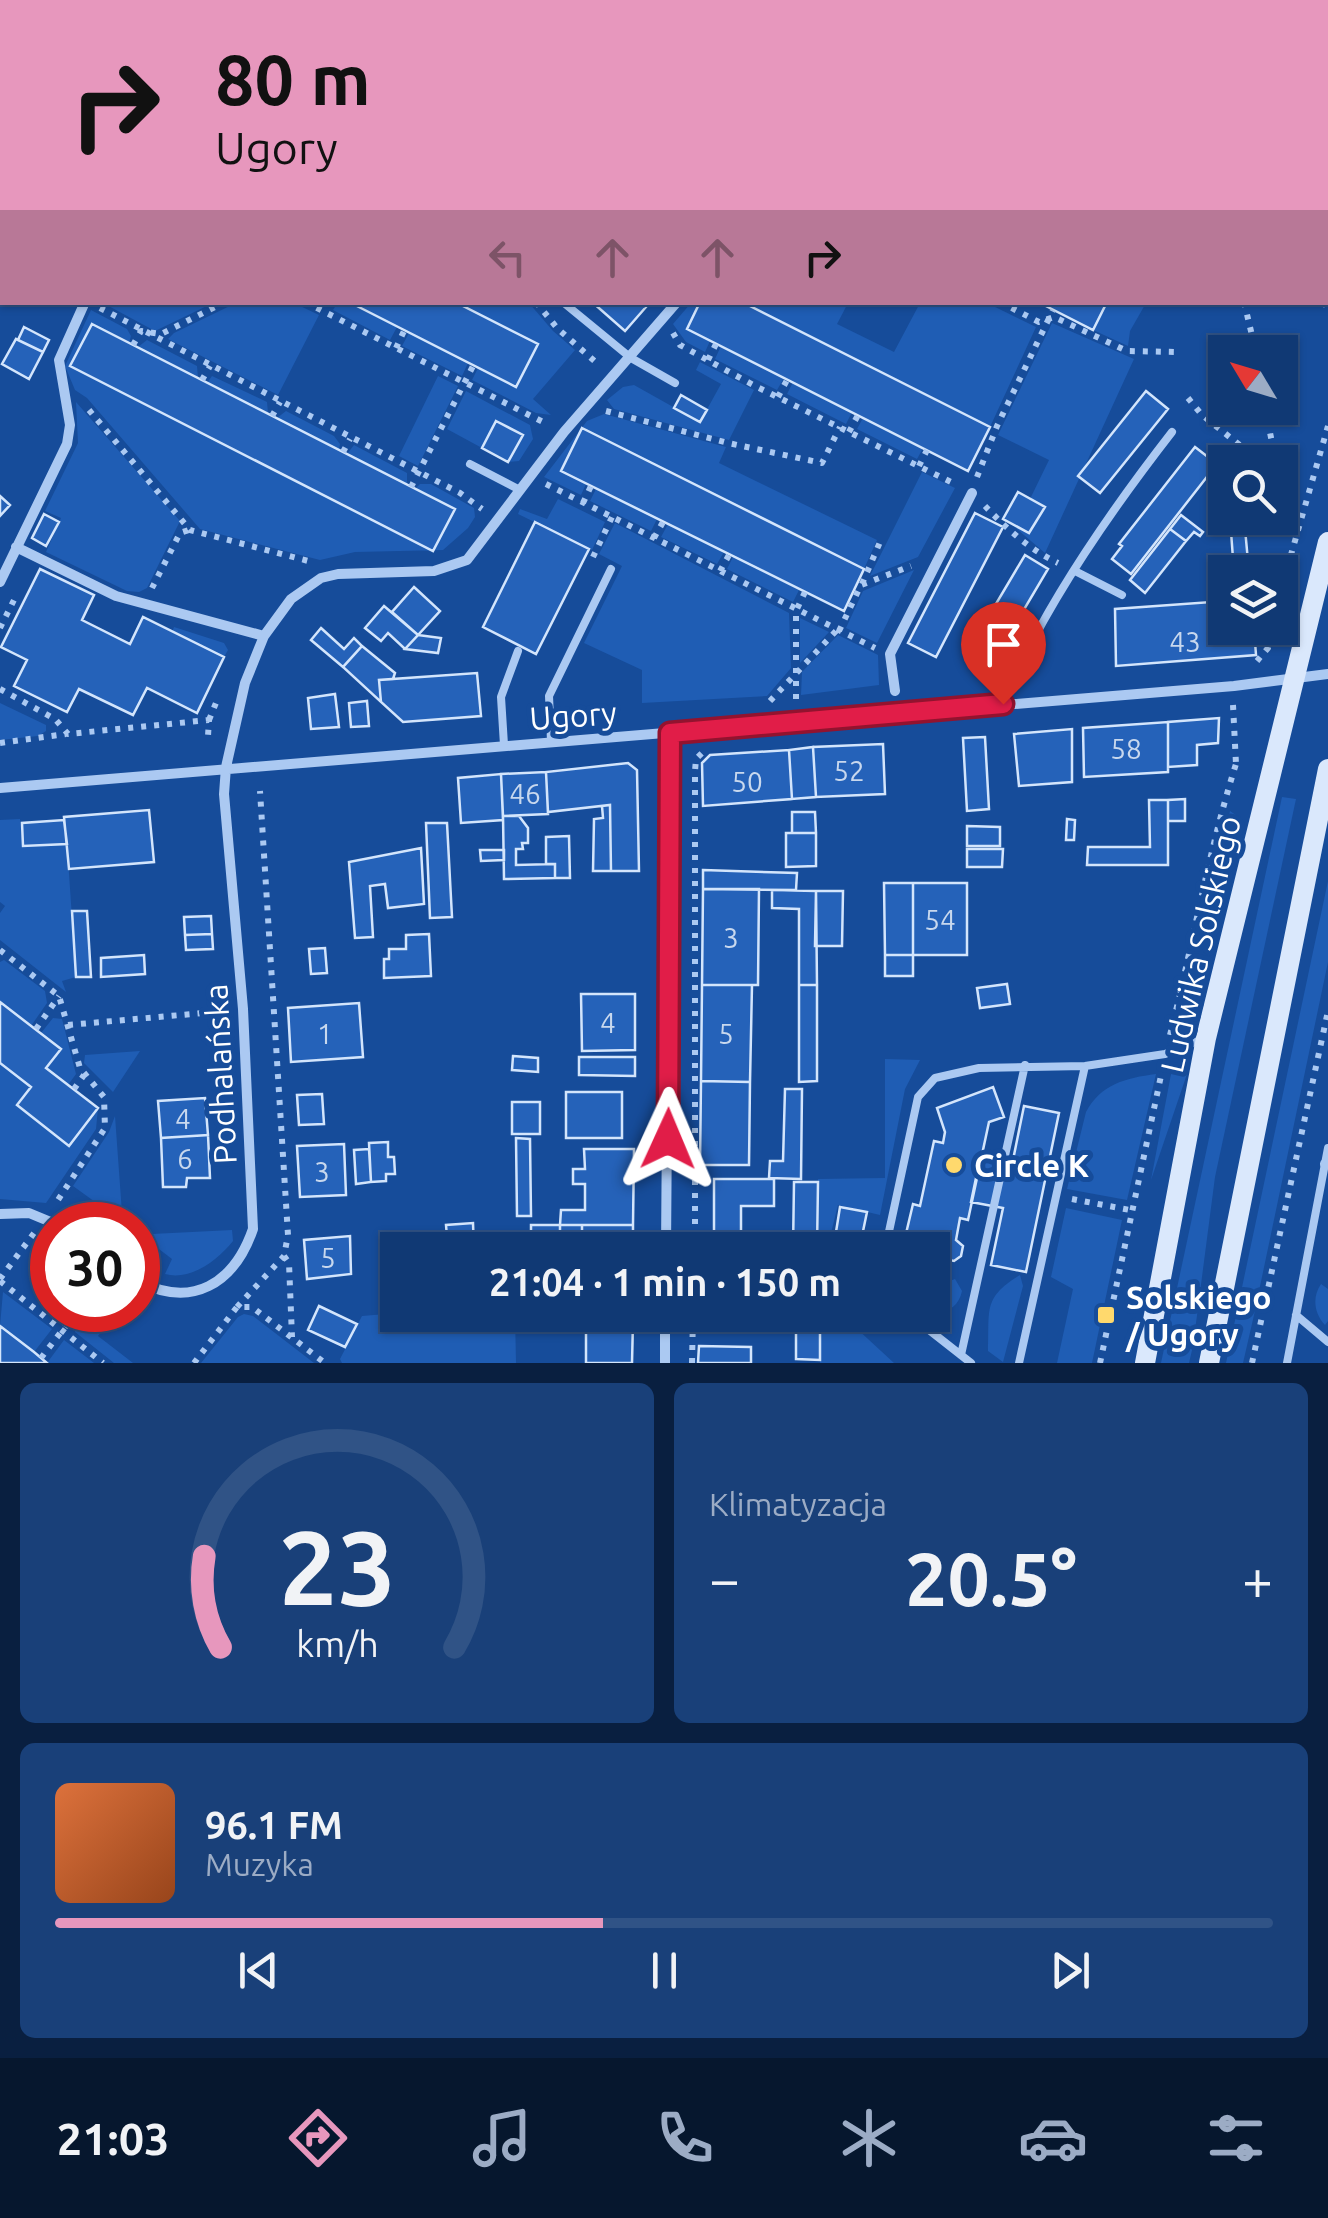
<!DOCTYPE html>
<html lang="pl">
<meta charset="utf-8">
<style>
:root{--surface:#103974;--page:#194079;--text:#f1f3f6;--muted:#9cacc5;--line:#305386;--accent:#e797bd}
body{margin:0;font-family:Ubuntu,sans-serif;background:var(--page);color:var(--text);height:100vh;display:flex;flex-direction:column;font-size:38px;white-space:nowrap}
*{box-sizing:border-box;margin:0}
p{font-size:32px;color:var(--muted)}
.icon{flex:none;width:55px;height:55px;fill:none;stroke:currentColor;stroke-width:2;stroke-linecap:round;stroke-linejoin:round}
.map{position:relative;height:1363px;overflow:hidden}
.details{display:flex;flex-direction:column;gap:20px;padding:20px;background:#091f40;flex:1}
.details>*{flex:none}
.hud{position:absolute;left:0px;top:0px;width:1330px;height:305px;box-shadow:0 2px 8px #0004,0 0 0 2px var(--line);background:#e797bd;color:#111;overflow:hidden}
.needle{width:65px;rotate:308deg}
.fabs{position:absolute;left:1208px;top:335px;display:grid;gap:20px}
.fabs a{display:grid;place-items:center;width:90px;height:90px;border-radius:0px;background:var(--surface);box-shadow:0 2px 8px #0004,0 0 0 2px var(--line);font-size:50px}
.speed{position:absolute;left:30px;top:1202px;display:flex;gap:20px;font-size:50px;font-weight:700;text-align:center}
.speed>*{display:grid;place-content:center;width:130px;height:130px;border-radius:50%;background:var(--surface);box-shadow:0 2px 8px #0004,0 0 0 2px var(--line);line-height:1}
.speed .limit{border:15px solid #d22;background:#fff;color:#111}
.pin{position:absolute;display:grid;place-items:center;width:85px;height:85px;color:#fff;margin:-102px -42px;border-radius:50% 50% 50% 0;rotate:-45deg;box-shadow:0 0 10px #0007}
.pin .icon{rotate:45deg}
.me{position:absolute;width:110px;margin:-55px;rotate:1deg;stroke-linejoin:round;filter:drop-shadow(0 0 8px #0008)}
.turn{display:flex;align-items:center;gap:35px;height:210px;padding:0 50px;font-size:45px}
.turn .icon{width:130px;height:130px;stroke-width:2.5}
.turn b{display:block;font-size:70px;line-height:85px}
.lanes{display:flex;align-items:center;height:95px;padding:0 50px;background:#0003;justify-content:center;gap:50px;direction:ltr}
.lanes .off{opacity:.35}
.big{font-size:75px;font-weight:700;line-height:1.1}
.details .tile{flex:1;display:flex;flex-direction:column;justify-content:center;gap:15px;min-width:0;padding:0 35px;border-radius:15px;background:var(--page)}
.details .dial{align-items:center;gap:0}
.dial svg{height:260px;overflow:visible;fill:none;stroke:var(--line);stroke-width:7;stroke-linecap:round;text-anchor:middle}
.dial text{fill:var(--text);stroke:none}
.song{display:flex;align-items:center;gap:30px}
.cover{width:120px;height:120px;border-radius:15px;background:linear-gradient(135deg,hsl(20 70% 55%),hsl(20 70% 35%))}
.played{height:10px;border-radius:5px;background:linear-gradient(90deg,var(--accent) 45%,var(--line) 45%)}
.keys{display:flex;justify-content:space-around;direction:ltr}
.heat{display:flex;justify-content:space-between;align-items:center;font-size:55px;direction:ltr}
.details .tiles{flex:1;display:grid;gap:20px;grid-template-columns:1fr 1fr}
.tile:last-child{grid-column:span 2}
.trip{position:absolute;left:380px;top:1232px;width:570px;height:100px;border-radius:0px;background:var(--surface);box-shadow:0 2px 8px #0004,0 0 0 2px var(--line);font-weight:700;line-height:100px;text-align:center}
.tabs{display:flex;height:160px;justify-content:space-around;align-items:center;background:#06172e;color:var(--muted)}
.tabs .icon{width:70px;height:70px}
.tabs .active{color:var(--accent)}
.tabs b{font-size:45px;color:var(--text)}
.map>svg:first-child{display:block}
.green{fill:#1f5db4}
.building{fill:#2562b9;stroke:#d3e5fc;stroke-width:2.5}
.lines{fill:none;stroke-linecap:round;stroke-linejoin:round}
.path{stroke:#abc9f2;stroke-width:6;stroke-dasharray:5 8;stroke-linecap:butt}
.lane{stroke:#abc9f2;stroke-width:8}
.street{stroke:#abc9f2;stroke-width:10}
.secondary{stroke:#dae8fc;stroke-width:20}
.route-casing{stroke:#92132f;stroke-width:25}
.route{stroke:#e11d48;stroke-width:18}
.poi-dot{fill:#ffd96d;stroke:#164c9a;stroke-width:4}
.labels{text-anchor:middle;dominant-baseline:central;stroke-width:10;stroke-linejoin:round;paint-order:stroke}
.number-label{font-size:28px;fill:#c8d8ee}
.street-label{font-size:32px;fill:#fff;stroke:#164c9a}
.poi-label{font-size:32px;font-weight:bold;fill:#fff;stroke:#164c9a;text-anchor:start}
</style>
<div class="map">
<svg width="1328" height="1363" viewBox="0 0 1328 1363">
<rect width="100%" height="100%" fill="#164c9a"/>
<!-- green -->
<path class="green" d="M338 302 349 303 397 327 390 340 333 310Z
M103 303H213L155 331Z
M236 303H294L319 315 278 395 168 339 174 333Z
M455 303H529L553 331 575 350 533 399 551 415 536 413 472 380 478 368 516 387Z
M691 303H700L687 329 710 341 705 352 686 342 673 324Z
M742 303H848L837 324 894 352 920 303H987L1036 327 990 427Z
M1107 303H1146L1130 331 1128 346 1093 330Z
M91 310 127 329 131 336 129 343 92 324 70 365 433 551 454 509 415 489 420 484H431L474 508 475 517 468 528 443 550 355 552 320 560 200 529 87 398 75 390 65 366Z
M1052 323 1134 359 1045 553 1010 523 1029 533 1044 507 1030 499 1049 460 998 435Z
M409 333 468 363 462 376 402 346Z
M147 340 197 366 198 378 138 347Z
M721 346 784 378 777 390 715 359Z
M700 362 754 390 729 440 614 409 607 400 623 387 634 385 700 422 721 384 696 370Z
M212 376 267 402 268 413 207 383Z
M438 376 458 386 418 466 399 456Z
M793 382 852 412 846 424 787 394Z
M466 391 530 425 533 439 519 461 508 462 522 435 496 421 482 448 447 429Z
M76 402 180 521 147 588 139 592 127 591 46 552 61 518 45 511 78 443Z
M286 411 334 436 340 444 339 450 277 418Z
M604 414 726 447 719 463 877 540 864 569 583 429 561 471 586 484 581 495 544 477 587 421Z
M863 418 923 448 917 459 857 429Z
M354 445 407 473V485L347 454Z
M922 472 955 488 918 557 870 576Z
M596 489 657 519 651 531 590 501Z
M558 499 605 522 592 550 518 514 520 509 547 519Z
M615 523 789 613 791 668 767 696 642 703V670L584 643 622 566 599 554Z
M668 524 724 552 717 564 661 537Z
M733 557 799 590 793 602 727 569Z
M914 570 877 643 846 628 863 591Z
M800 618 829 632 800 663Z
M174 627 224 643 228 650 224 657 172 632Z
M838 635 878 655 879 685 801 695 802 672Z
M0 703 46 725V731L38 736 0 740Z
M1282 797 1296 799 1215 1177 1193 1346 1189 1363H1161Z
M1230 811 1240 818 1215 877Z
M20 819 23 846 67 844 76 977 62 981 66 992 0 940V913L5 906 0 902V820Z
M1328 881V962L1254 1315 1243 1363H1226Z
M4 960 45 991 47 1003 31 1026 0 1002V962Z
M53 1018 62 1019 76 1074 68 1085 46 1068 60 1049 41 1033Z
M140 1051 113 1092 84 1063 85 1055Z
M885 1059 920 1060 905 1089 880 1215 838 1205 831 1233 875 1243 873 1250H819L818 1179 885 1178Z
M0 1063 31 1087 17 1105 68 1145 98 1108 96 1129 46 1203 0 1199Z
M1156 1074 1127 1200 1067 1189 1086 1112C1101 1084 1126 1078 1156 1074Z
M1171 1074H1187L1151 1180Z
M115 1116 122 1213 152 1234 232 1230 233 1241C217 1261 190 1281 165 1274L172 1259 138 1233V1225H127L73 1186 109 1132Z
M1066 1208 1122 1220 1092 1363H1057L1073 1289 1051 1277Z
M1020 1275 1023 1286 1003 1362 988 1351C990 1310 982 1298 1020 1275Z
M955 1279 962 1291C959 1306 947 1314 933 1312V1292L939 1285Z
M1321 1284 1328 1289V1321L1325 1325C1314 1313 1312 1297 1321 1284Z
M3 1292 52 1329 34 1352 0 1326Z
M87 1310H118L98 1336 133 1363H114L75 1332V1325Z
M397 1313 515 1315 516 1363H342L340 1359 362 1316Z
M244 1314 253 1316 314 1363H201L238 1317Z
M820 1315H842L894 1363H820Z
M64 1340 94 1363H47Z"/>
<!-- building -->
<path class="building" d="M352 0H427L429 2H355Z
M630 0H701L704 2H632Z
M1136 0H1200L1135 2Z
M349 302H455L538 344 516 387Z
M592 302H640L646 307 625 331Z
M700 302H742L990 427 968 471 687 329Z
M1038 302H1107L1093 330Z
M92 324 455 509 433 551 70 366Z
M24 327 49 340 43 352 18 340Z
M16 339 43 352 29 379 2 364Z
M1146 391 1168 409 1100 493 1078 476Z
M681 395 707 410 700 422 674 408Z
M496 421 523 435 508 462 482 448Z
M582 428 864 569 844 611 561 471Z
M1195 447 1217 464 1131 574 1112 559 1122 546 1119 544Z
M1018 492 1045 507 1029 533 1003 519Z
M0 496 10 505 0 516Z
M975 513 1003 527 936 657 908 643Z
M44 514 59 522 46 546 32 538Z
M1181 515 1203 532 1200 536 1194 532 1186 541 1170 529Z
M1230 518H1244L1249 572H1234Z
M535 522 589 549 536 654 483 627Z
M1170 529 1186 541 1145 593 1130 580Z
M1025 555 1048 569 994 660 971 646Z
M40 569 94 595 82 620 130 644 143 617 224 657 197 713 147 688 133 715 79 689 67 712 14 686 27 660 1 647Z
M414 587 440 611 418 635 392 612Z
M1225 601V628H1254L1256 655 1116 666 1115 609Z
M384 606 418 635 405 649 388 633 381 641 365 628Z
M321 628 344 649 354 638 362 646 343 667 311 640Z
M418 635 441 638 438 653 405 649Z
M362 646 395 673 393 679 379 680 381 702 343 667Z
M477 673 481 716 403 722 381 702 379 680Z
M335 694 339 727 311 729 308 698Z
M367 701 369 726 351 727 349 703Z
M1219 718 1218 743 1197 745V765L1168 767V722Z
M1168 722V772L1084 777 1083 728Z
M1072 729V782L1019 786 1014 734Z
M985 737 989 809 967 811 963 738Z
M883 744 885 794 816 797 813 747Z
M813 747 816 797 792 799 789 750Z
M789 750 792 799 703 806 702 763 710 755Z
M628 763 637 770 639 871H611L610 805 548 812 546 772Z
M546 772 548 814 503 816 501 774Z
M501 774 503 820 461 823 458 778Z
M1185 799V821H1168V800Z
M1149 800H1168V865H1087L1088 847H1150Z
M610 805 611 871H593L594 819 603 818 602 806Z
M149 810 154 862 69 869 64 817Z
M792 812H815L816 833H792Z
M503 816H519L528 828V843H522L523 849H516V865L555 864V878L504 879Z
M1067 819 1075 820 1074 840H1066Z
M64 820 67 844 23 846 22 823Z
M426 823H447L452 917 430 918Z
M967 826 1000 827V846H967Z
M786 833H816V866L786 867Z
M569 836 570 878H555V864H546V837Z
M421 848 424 904 388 908 385 884 370 886 373 937 355 938 349 862Z
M967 849H1003L1002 867H967Z
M480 850H504V860L481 861Z
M703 870 797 873 796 890 703 889Z
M884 883H913V955H885Z
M913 883H967V955H913Z
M703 889H759L758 985H702Z
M772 890 816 891 817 985H799V909L772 908Z
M816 891H843L842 946H815Z
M72 911H87L91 977H76Z
M211 916 212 934 185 935 184 917Z
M212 934 213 949 186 950 185 935Z
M429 934 431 976 384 978V959H389V949H406V935Z
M325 948 327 973 311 974 309 949Z
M144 955 145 974 101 977V958Z
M885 955H913V976H885Z
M1007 984 1010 1004 980 1008 977 988Z
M702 985H752L750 1082 701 1081Z
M799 985H817V1081L799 1082Z
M581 994H635V1050L582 1051Z
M0 1002 61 1049 46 1068 98 1108 69 1146 17 1105 31 1087 0 1063Z
M359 1003 363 1057 291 1062 288 1008Z
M513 1056 538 1058V1072L512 1070Z
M579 1057H635V1076L579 1075Z
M701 1081 750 1082 749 1165H700Z
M993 1087 1004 1117 989 1122 968 1220 960 1218 956 1240 963 1246 961 1256 954 1261 940 1258 936 1249 904 1242 913 1204 920 1206 934 1141 943 1143 945 1132 937 1108Z
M785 1089H802L801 1179 769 1178 770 1161H783Z
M566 1092H622V1138H566Z
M322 1094 324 1124 299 1125 297 1095Z
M205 1098 208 1135 161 1138 158 1101Z
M512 1102H540V1134H512Z
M1024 1106 1059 1113 1026 1272 991 1265 1003 1208 971 1202 981 1154 1013 1160Z
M208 1135 210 1178H187L186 1187H163L161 1138Z
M516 1138 530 1139 531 1216H517Z
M388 1142V1157H394L395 1174H386V1181L371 1182 369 1143Z
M344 1144 346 1195 300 1197 297 1146Z
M369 1149 371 1182 356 1184 354 1150Z
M584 1149H634L633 1225H560L561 1210H585V1184H573V1169H585Z
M714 1179H774V1206H741V1232H754V1241H769V1250H726V1233H714Z
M794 1182H818L817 1250H793Z
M840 1207 867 1212 862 1236 836 1232Z
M473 1223 474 1250H448L446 1225Z
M531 1225H560V1242H531Z
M560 1225H582V1236L574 1242H560Z
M582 1225H633V1250H582Z
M350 1236 351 1274 307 1279 304 1240Z
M319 1306 357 1324 345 1347 308 1330Z
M520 1315H569V1328L520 1329Z
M792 1315H816V1330L791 1329Z
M586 1320 633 1321 632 1363H586Z
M0 1326 34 1352 47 1363H0Z
M796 1331H820V1360L796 1359Z
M699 1346 751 1347V1363H698Z"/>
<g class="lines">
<!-- path -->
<path class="path" d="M67 0 70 2
M76 0 79 2
M293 0 296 2
M456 0 459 2
M590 0 593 2
M222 2 224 0
M266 2 268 0
M612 2 615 0
M1328 290V289
M305 302 545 423
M536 302 557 328 599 365
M1000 302 1039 322 1054 317 1127 351 1178 352
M1244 302 1256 352
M1325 302 1328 313
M100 308 460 493 482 509
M673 333 680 345 755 386 955 484
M133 345 141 331 161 334 225 302
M396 348 404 331
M708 360 716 344
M202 380 210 366
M778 397 787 380
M1188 398 1202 415 1261 462
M1265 408 1276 462
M89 410 190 530 312 562
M606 411 728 443 822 463 840 427
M272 416 280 402
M849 432 858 415
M343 452 350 439
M919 466 927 450
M977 477 997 426 1053 310
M1280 478 1300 510
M546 484 875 648
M411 487 473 366
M583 503 591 486
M985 506C1006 528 1030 550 1058 563
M654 538 663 522
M593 557 612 517
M720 571 729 555
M862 584 880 542
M152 588 180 533 189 530
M1280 593 1328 426
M0 628 15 598
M839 631 861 585 911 566
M1257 661 1268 648 1273 628
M0 689 55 719 68 734 209 720 208 736 211 737
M796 699V611L805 592
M770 701 837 630
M1233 705 1236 764 1239 765
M209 720 218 698
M0 743 66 734
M0 950 59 996 80 1068 104 1097 105 1128 56 1203
M68 1025 226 1011
M36 1029 59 996
M1170 1035C1193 945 1208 852 1236 764
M74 1089 84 1075
M1072 1199 1135 1211
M695 1250V771L696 759 704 751
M284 1256 289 1263 292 1337
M0 1279 34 1233
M0 1281 103 1363
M237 1307 284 1256 288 1235 260 791
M41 1358 78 1310
M194 1363 237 1307H252L325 1363
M692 1363 693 1315
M1100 1363 1162 1071
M1252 1363 1328 1011"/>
<!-- lane -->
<path class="lane" d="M564 303 631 358 675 383
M470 464 520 490
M1075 571 1122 595
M1003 704C1041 610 1109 513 1172 432
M551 741 549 696 611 569
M504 745 501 697 518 651
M885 1250 918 1097 935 1078 979 1068 1085 1066 1165 1054 1203 1039
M910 1315 971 1363
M1296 1315 1328 1342
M961 1355 1025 1065
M1019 1363 1085 1066
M1287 1363 1328 1148"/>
<!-- street -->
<path class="street" d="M1030 0 1033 2
M0 5 2 0
M16 547 116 596 264 636
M0 582 67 444 70 425 59 360 85 302
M895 691 890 654 972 493
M0 788 1234 686 1328 674
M1325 1164 1328 1162
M0 1214 29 1213 58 1225
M666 1250 670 733
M138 1281C192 1309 234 1284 253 1229L243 1009 224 794 226 767 245 683 264 636 291 599 321 578 338 574 434 571 467 560 564 432 677 302
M665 1363V1315"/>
<!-- secondary -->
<path class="secondary" d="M1145 1363 1206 1038 1328 542
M1209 1363 1328 769"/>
</g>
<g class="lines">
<defs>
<path id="route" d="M668 1139 670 733 1003 704"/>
</defs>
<!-- route casing -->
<use href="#route" class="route-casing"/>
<!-- route -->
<use href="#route" class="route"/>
</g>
<!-- markers -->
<g class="poi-dot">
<circle cx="954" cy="1165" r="10"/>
<rect x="1096" y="1305" width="20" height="20" rx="5"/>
</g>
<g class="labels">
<!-- number labels -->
<g class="number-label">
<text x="1185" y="641">43</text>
<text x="1126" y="748">58</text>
<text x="849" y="770">52</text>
<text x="747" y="781">50</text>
<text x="525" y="793">46</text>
<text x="940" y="919">54</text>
<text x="731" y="937">3</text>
<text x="608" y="1022">4</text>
<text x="325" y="1033">1</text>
<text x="726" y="1033">5</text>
<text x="183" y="1118">4</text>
<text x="185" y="1158">6</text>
<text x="322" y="1171">3</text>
<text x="328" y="1257">5</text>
</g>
<!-- street labels -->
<g class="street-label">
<text transform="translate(573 715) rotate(-4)">Ugory</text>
<text transform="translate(1200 944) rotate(-77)">Ludwika Solskiego</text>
<text transform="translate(220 1074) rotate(-93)">Podhalańska</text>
</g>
<!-- poi labels -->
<g class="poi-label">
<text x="974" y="1165">Circle K</text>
<text x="1126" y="1297">Solskiego<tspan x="1126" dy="37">/ Ugory</tspan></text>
</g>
</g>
</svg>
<div class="fabs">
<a><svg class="needle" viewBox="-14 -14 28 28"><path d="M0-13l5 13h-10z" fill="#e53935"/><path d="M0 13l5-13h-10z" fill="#9cacc5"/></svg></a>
<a><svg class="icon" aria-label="search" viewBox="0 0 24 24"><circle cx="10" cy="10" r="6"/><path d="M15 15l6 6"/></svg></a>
<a><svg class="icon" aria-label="layers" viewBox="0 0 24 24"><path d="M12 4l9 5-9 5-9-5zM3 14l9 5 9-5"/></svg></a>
</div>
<div class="speed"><div class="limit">30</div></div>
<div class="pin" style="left:1003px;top:704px;background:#d93025"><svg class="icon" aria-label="arrive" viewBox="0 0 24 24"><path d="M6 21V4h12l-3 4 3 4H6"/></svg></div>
<svg class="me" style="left:668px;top:1139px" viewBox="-20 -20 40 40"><path d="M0-17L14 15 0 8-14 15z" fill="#e11d48" stroke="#fff" stroke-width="4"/></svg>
<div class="trip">21:04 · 1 min · 150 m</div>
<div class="hud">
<div class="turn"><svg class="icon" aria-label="right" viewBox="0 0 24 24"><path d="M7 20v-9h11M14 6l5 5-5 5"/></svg><div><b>80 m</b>Ugory</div></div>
<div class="lanes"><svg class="icon off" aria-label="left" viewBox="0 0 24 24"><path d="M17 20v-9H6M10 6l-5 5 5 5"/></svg><svg class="icon off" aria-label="ahead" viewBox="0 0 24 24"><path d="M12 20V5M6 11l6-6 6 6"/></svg><svg class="icon off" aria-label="ahead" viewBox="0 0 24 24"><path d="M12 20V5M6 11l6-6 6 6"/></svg><svg class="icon" aria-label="right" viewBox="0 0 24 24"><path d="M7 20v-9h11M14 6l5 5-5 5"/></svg></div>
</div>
</div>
<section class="details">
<div class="tiles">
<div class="tile dial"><svg viewBox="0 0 100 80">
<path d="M14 69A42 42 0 1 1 86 69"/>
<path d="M14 69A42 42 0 0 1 9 41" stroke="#e797bd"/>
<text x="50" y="56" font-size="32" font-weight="700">23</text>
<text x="50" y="72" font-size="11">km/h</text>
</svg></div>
<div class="tile"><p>Klimatyzacja</p>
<div class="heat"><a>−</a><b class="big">20.5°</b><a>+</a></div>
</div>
<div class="tile">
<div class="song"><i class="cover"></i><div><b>96.1 FM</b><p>Muzyka</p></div></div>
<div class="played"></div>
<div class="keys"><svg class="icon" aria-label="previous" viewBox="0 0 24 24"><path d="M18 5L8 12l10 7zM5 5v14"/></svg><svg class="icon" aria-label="pause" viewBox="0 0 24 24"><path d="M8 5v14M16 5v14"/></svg><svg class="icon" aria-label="next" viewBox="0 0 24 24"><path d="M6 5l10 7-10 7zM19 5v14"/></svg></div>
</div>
</div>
</section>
<nav class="tabs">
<b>21:03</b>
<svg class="icon active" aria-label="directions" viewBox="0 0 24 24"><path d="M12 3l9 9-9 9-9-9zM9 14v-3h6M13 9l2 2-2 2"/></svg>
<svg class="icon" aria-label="music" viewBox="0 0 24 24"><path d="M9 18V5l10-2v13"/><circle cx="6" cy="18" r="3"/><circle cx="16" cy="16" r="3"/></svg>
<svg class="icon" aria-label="phone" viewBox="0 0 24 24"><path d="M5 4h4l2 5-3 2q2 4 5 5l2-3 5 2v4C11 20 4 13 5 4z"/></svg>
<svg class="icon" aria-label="climate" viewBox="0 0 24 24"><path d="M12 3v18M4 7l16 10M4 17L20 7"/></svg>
<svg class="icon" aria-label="car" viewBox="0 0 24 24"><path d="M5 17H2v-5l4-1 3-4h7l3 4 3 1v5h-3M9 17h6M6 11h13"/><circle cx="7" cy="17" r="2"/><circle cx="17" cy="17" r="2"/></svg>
<svg class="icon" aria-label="filters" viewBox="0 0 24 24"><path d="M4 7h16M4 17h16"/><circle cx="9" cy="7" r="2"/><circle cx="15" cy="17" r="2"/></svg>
</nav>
